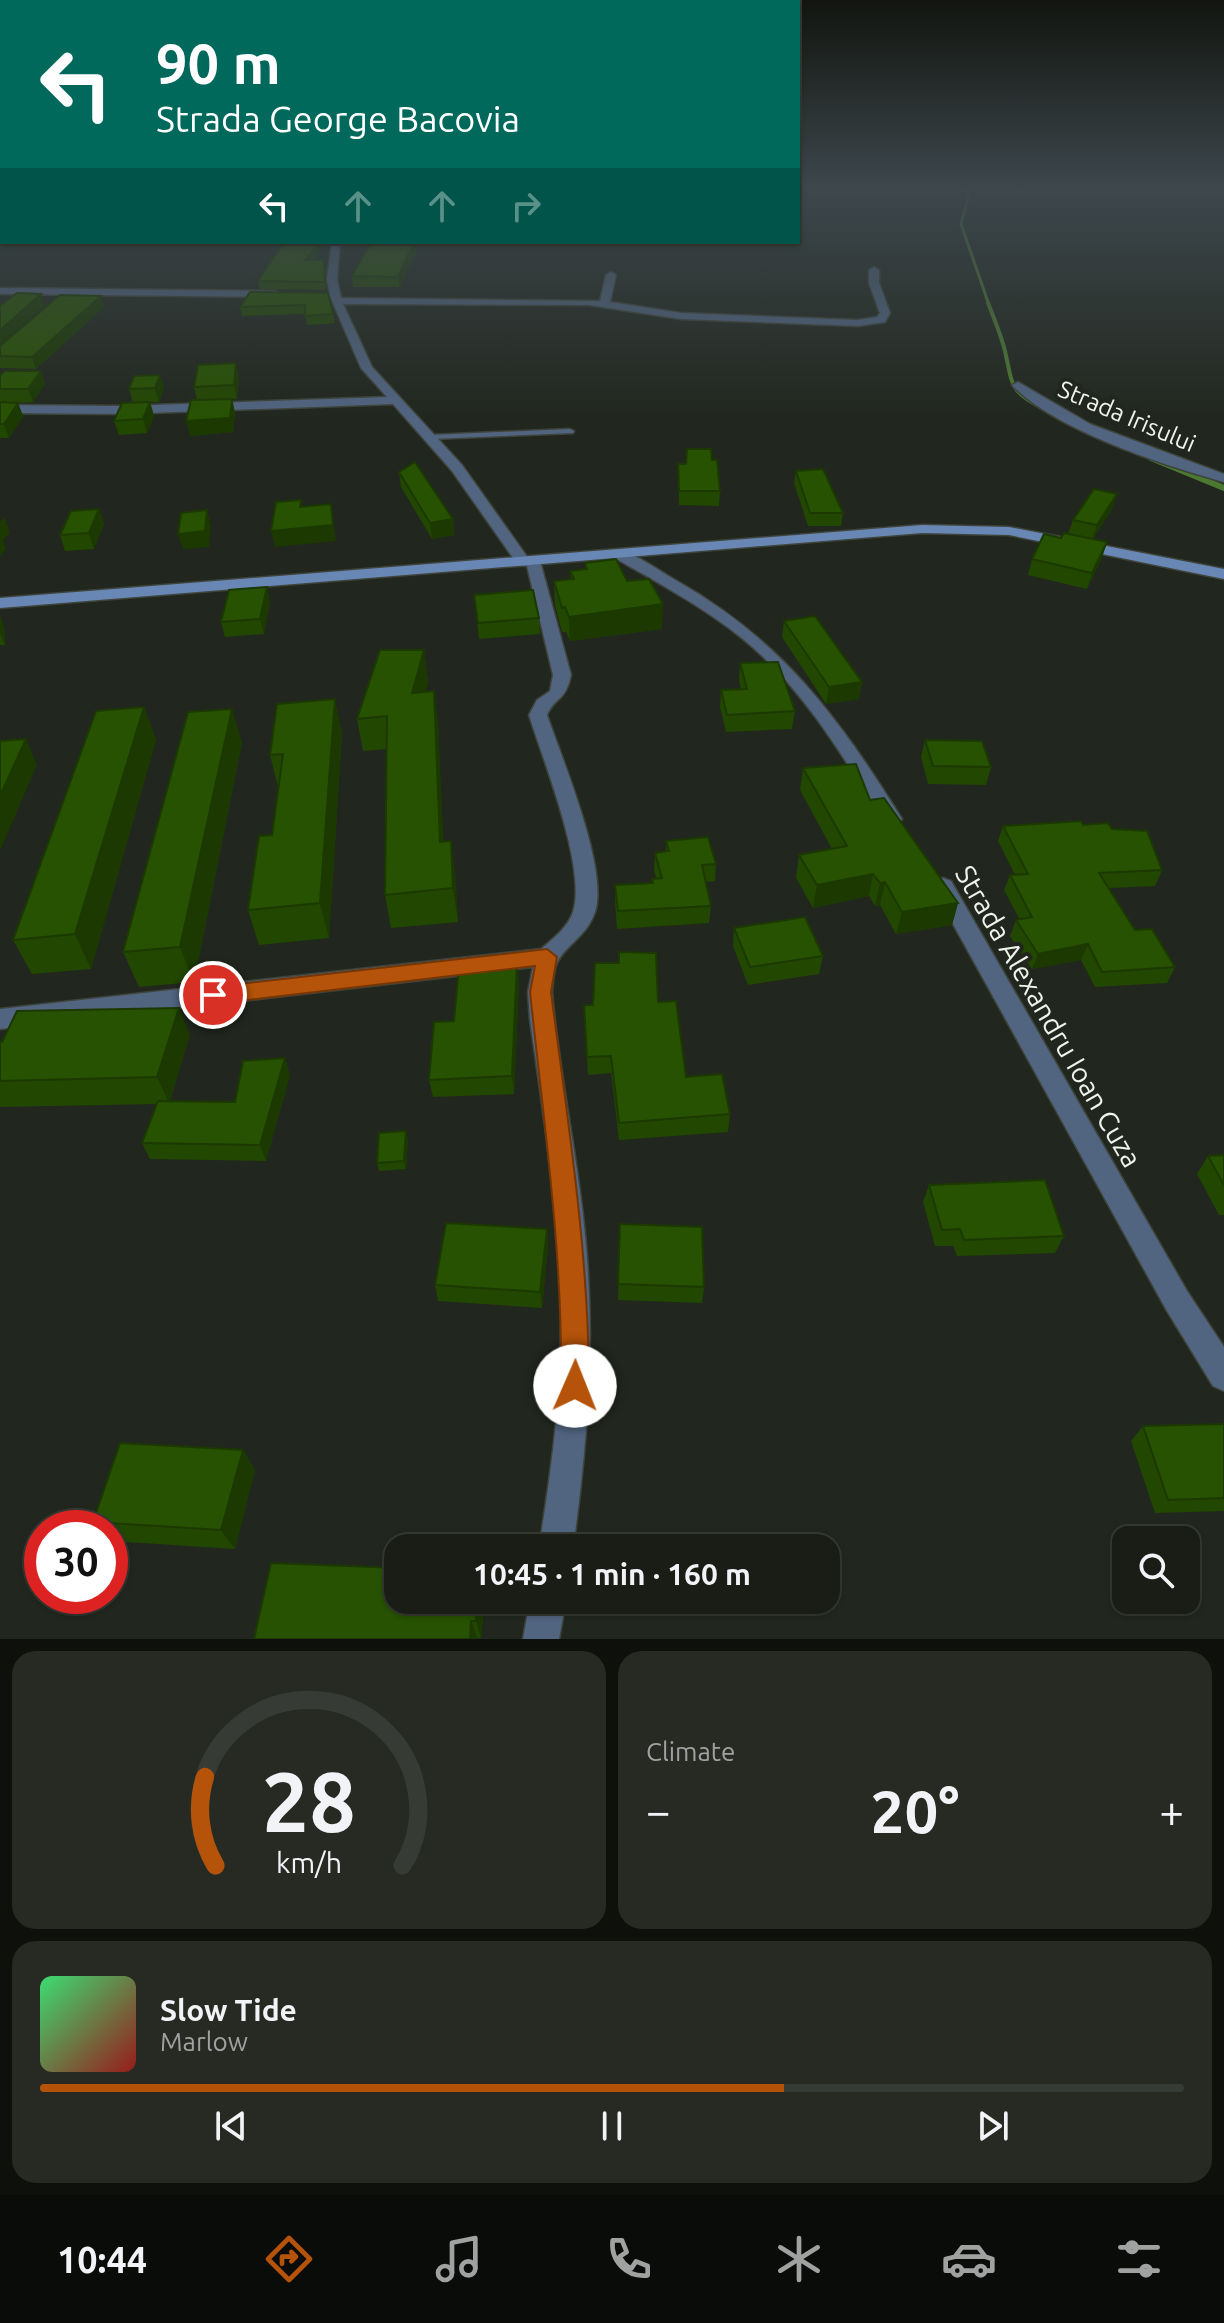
<!DOCTYPE html>
<meta charset="utf-8">
<style>
:root{--surface:#191d16;--page:#262a23;--text:#f1f3f6;--muted:#9fa2a1;--line:#373b35;--accent:#b45309}
body{margin:0;font-family:Ubuntu,sans-serif;background:var(--page);color:var(--text);height:100vh;display:flex;flex-direction:column;font-size:30px;white-space:nowrap}
*{box-sizing:border-box;margin:0}
p{font-size:26px;color:var(--muted)}
.icon{flex:none;width:44px;height:44px;fill:none;stroke:currentColor;stroke-width:2;stroke-linecap:round;stroke-linejoin:round}
.map{position:relative;height:1639px;overflow:hidden}
.drawer{display:flex;flex-direction:column;gap:12px;padding:12px;background:#0e100c;flex:1}
.drawer>*{flex:none}
.banner{position:absolute;left:0px;top:0px;width:800px;height:244px;box-shadow:0 2px 6px #0004,0 0 0 2px var(--line);background:#00695c;color:#fff;overflow:hidden}
.buttons{position:absolute;left:1112px;top:1526px;display:grid;gap:16px}
.buttons a{display:grid;place-items:center;width:88px;height:88px;border-radius:16px;background:var(--surface);box-shadow:0 2px 6px #0004,0 0 0 2px var(--line);font-size:40px}
.speed{position:absolute;left:24px;top:1510px;display:flex;gap:16px;font-size:40px;font-weight:700;text-align:center}
.speed>*{display:grid;place-content:center;width:104px;height:104px;border-radius:50%;background:var(--surface);box-shadow:0 2px 6px #0004,0 0 0 2px var(--line);line-height:1}
.speed .limit{border:12px solid #d22;background:#fff;color:#111}
.pin{position:absolute;display:grid;place-items:center;width:68px;height:68px;color:#fff;margin:-34px;border:4px solid #fff;border-radius:50%;box-shadow:0 2px 8px #0007}
.me{position:absolute;width:88px;margin:-44px;rotate:1deg;stroke-linejoin:round;filter:drop-shadow(0 0 6px #0008)}
.turn{display:flex;align-items:center;gap:28px;height:168px;padding:0 24px;font-size:36px}
.turn .icon{width:104px;height:104px;stroke-width:2.5}
.turn b{display:block;font-size:56px;line-height:68px}
.lanes{display:flex;align-items:center;height:76px;padding:0 24px;background:#0003;justify-content:center;gap:40px;direction:ltr}
.lanes .off{opacity:.35}
.big{font-size:60px;font-weight:700;line-height:1.1}
.drawer .tile{flex:1;display:flex;flex-direction:column;justify-content:center;gap:12px;min-width:0;padding:0 28px;border-radius:24px;background:var(--page)}
.drawer .dial{align-items:center;gap:0}
.dial svg{height:208px;overflow:visible;fill:none;stroke:var(--line);stroke-width:7;stroke-linecap:round;text-anchor:middle}
.dial text{fill:var(--text);stroke:none}
.song{display:flex;align-items:center;gap:24px}
.cover{width:96px;height:96px;border-radius:12px;background:linear-gradient(135deg,hsl(140 70% 55%),hsl(0 70% 35%))}
.played{height:8px;border-radius:4px;background:linear-gradient(90deg,var(--accent) 65%,var(--line) 65%)}
.keys{display:flex;justify-content:space-around;direction:ltr}
.heat{display:flex;justify-content:space-between;align-items:center;font-size:44px;direction:ltr}
.drawer .tiles{flex:1;display:grid;gap:12px;grid-template-columns:1fr 1fr}
.tile:last-child{grid-column:span 2}
.trip{position:absolute;left:384px;top:1534px;width:456px;height:80px;border-radius:24px;background:var(--surface);box-shadow:0 2px 6px #0004,0 0 0 2px var(--line);font-weight:700;line-height:80px;text-align:center}
.tabs{display:flex;height:128px;justify-content:space-around;align-items:center;background:#0a0c09;color:var(--muted)}
.tabs .icon{width:56px;height:56px}
.tabs .on{color:var(--accent)}
.tabs b{font-size:36px;color:var(--text)}
.map>svg:first-child{display:block}
.lines{fill:none;stroke-linecap:round;stroke-linejoin:round}
.stream-far2{stroke:#4c7931;stroke-width:3}
.stream-far1{stroke:#4c7931;stroke-width:4}
.stream{stroke:#4c7931;stroke-width:6}
.lane-casing{stroke:#3e443b;stroke-width:3}
.street-casing{stroke:#3e443b;stroke-width:3}
.secondary-casing{stroke:#3e443b;stroke-width:3}
.lane{fill:#516480;fill-rule:evenodd}
.street{fill:#516480;fill-rule:evenodd}
.secondary{fill:#6987b4;fill-rule:evenodd}
.wall{fill:#224701}
.shaded-wall{fill:#1b3901}
.building{fill:#275201;stroke:#1b3901;stroke-width:2}
.route{fill:#b45309;stroke:#753606;stroke-width:2}
.labels{text-anchor:middle;dominant-baseline:central;stroke-width:8;stroke-linejoin:round;paint-order:stroke}
.far-street-label{font-size:24px;fill:#f0f4ee;stroke:#21271e}
.street-label{font-size:28px;fill:#f0f4ee;stroke:#21271e}
</style>
<div class="map">
<svg width="1224" height="1639" viewBox="0 0 1224 1639">
<rect width="100%" height="100%" fill="#21271e"/>
<g class="lines">
<!-- stream-far2 -->
<path class="stream-far2" d="M966 190 969 195 961 224 989 305"/>
<!-- stream-far1 -->
<path class="stream-far1" d="M988 303C994 318 1001 335 1005 351 1013 386 1009 391 1044 409"/>
<!-- stream -->
<path class="stream" d="M1151 458 1224 488"/>
<defs>
<path id="lane" d="M570 429 574 431 573 433 431 439 427 437 431 435Z"/>
<path id="street" d="M332 242H340L337 279 341 298 600 301 606 275 611 272 616 275 610 302 681 313 858 320 877 317 880 313 869 283V270L874 267 879 270V283L890 313 885 322 858 326 681 319 589 305 343 304 372 367 462 465 528 558 533 557 540 561 571 675C565 703 556 695 547 715 562 759 609 870 595 912 587 936 566 945 558 961 553 969 553 983 552 992 559 1077 579 1160 586 1245 595 1347 587 1447 573 1548H539C551 1472 562 1395 561 1317 560 1218 544 1118 530 1020L528 992 533 967 0 1029V1009L541 949C553 939 568 927 573 912 587 868 543 760 529 715L537 700 550 691 553 675 527 566 518 565 452 471 393 404 123 414 0 413V405L123 406 387 397 361 368 330 296 327 279Z
M0 288 275 291 280 294 275 297 0 294Z
M1018 382 1090 424 1224 474V482C1165 466 1053 429 1012 385Z
M618 550C639 555 659 571 677 581 784 642 838 717 902 819L899 824H885C844 758 804 689 743 639 703 607 657 582 613 557V551Z
M943 878 951 881 1187 1291 1224 1347V1391L1213 1386 1167 1311 932 886 935 881Z
M530 1600H566L559 1639H523Z"/>
<path id="secondary" d="M922 525 1009 527 1224 569V579L1009 535 922 533 0 608V598Z"/>
</defs>
<!-- lane casing -->
<use href="#lane" class="lane-casing"/>
<!-- street casing -->
<use href="#street" class="street-casing"/>
<!-- secondary casing -->
<use href="#secondary" class="secondary-casing"/>
<!-- lane -->
<use href="#lane" class="lane"/>
<!-- street -->
<use href="#street" class="street"/>
<!-- secondary -->
<use href="#secondary" class="secondary"/>
</g>
<!-- wall -->
<path class="wall" d="M281 242H327L313 260H324L326 290 260 289 258 281 280 249 279 245Z
M418 248 400 287H353L352 276Z
M328 293 335 323 307 325 305 314 242 316 240 307Z
M104 307 36 369 0 368V346Z
M0 375 45 384 33 402 16 403H18L23 416 9 438H0Z
M239 376 237 399H232L235 413 233 432 190 436 197 400 194 387Z
M164 388 159 402H150L154 416 147 433 119 435 114 421 133 403 129 389Z
M712 460 720 491 719 506 679 505 678 464H686Z
M796 471 843 513 841 526H808L794 483Z
M399 472 453 519 454 535 432 539 401 487Z
M99 509 104 524 94 549 65 551 60 535Z
M1112 509 1093 539 1102 558 1087 589 1028 575 1032 559 1068 534 1073 520Z
M585 563 627 581 662 629 570 641 566 632H562L555 605 554 581 571 580 570 571 585 569Z
M474 595 539 618 540 634 479 639Z
M270 602 264 634 225 637 221 622Z
M0 617 4 627 5 645H0Z
M784 621 862 682 859 699 826 704 782 637Z
M424 650 428 682 425 692 434 691 438 723 443 842 455 874 458 922 391 928 385 895 387 749 363 751 357 719Z
M740 663 795 711 792 729 726 732 720 707 721 690 741 689 739 680Z
M144 707 156 740 91 969 32 974 13 940Z
M342 733 329 938 259 945 248 910 272 835 278 787 270 755Z
M925 740 991 767 986 785 928 784 921 757Z
M242 742 194 982 139 987 123 952Z
M803 768 958 903 952 925 896 934 880 905 875 906 869 896 813 908 796 878 799 855 832 849 800 790Z
M1083 825 1112 829 1162 870 1155 886 1109 888 1135 930 1175 967 1167 983 1095 987 1081 960 1032 969 1010 936 1016 920H1020L1004 890 1010 875H1015L998 841 1003 826Z
M666 841 716 864 715 881 706 882 711 906 709 923 617 929 615 903V885L652 883V879L656 878 654 870 655 853 666 851Z
M734 928 823 956 819 974 748 985 733 946Z
M519 981 514 1094 433 1097 429 1080 454 1021Z
M658 1002 686 1077 730 1114 728 1132 619 1140 611 1073 588 1075 585 1023Z
M190 1034 170 1101 235 1102 285 1058 290 1075 266 1161 150 1159 142 1143 157 1104 0 1107V1042Z
M408 1139 406 1169 379 1171 377 1163Z
M1224 1155V1215H1219L1197 1174 1208 1156Z
M929 1185 1064 1236 1055 1253 957 1256 953 1246H935L923 1202Z
M620 1224 704 1287 702 1303 618 1300Z
M547 1229 548 1246 542 1308 438 1301 435 1285Z
M1224 1424V1511L1155 1513 1131 1441 1143 1426Z
M243 1450 255 1470 235 1549 111 1541 110 1528H98L93 1522Z
M485 1600 481 1638 254 1639Z"/>
<!-- shaded-wall -->
<path class="shaded-wall" d="M320 242H327L307 268 305 260Z
M414 242H417L418 248 400 287 398 277Z
M41 294 45 305 0 345V330Z
M101 296 104 307 36 369 32 357Z
M236 363 239 376 237 399 234 385Z
M41 371 45 384 33 402 28 389Z
M160 375 164 388 159 402 155 388Z
M232 399 235 413 233 432 190 436 186 421Z
M150 402 154 416 147 433 143 419Z
M18 403 23 416 9 438 4 424Z
M1117 494 1112 509 1092 540 1097 525Z
M331 504 336 541 275 547 271 531Z
M99 509 104 524 94 549 89 533Z
M207 510 211 526 209 547 183 549 178 534Z
M4 517 10 532 3 541 6 549 0 557V522Z
M453 519 454 535 432 539 430 523Z
M1107 542 1102 558 1087 589 1092 573Z
M267 587 270 602 264 634 260 619Z
M663 604 662 629 570 641 569 617Z
M0 617 4 627 5 645 0 634Z
M424 650 428 682 416 725 412 693Z
M862 682 859 699 826 704 829 687Z
M434 691 438 723 445 875 440 842Z
M335 699 342 733 329 938 320 903Z
M144 707 156 740 91 969 75 934Z
M232 709 242 742 194 982 180 947Z
M26 739 37 765 0 851V796Z
M451 841 455 874 458 922 453 888Z
M873 874 869 896 813 908 817 885Z
M885 882 880 905 875 906 880 883Z
M958 903 952 925 896 934 902 912Z
M1088 944 1081 960 1032 969 1038 954Z
M517 964 519 981 514 1094 512 1076Z
M179 1008 190 1034 169 1103 157 1077Z
M285 1058 290 1075 266 1161 260 1145Z
M406 1131 408 1139 406 1169 404 1161Z
M547 1229 548 1246 542 1308 540 1292Z
M243 1450 255 1470 235 1549 221 1530Z
M478 1600H485L481 1638 476 1621Z
M471 1621 477 1637 476 1639H470Z"/>
<!-- building -->
<path class="building" d="M281 242H320L305 260H324L325 282 258 281 282 245H279Z
M371 242H414L398 277 352 276Z
M250 292 328 293 333 314 305 316V305L240 307Z
M17 293 41 294 0 330V306Z
M60 295 101 296 32 357 0 356V346Z
M236 363 234 385 194 387 198 365Z
M5 371H41L28 389H0V375Z
M160 375 155 388 129 389 134 376Z
M232 399 230 418 186 421 191 400Z
M0 402 18 403 4 424H0Z
M150 402 143 419 114 421 122 403Z
M687 449H711L712 460H717L720 491H679L678 464H686Z
M415 462 453 519 430 523 399 472Z
M823 469 843 513H810L796 471Z
M1094 489 1117 494 1097 525 1073 520Z
M301 500 300 507 331 504 333 525 271 531 276 502Z
M99 509 89 533 60 535 71 511Z
M207 510 205 531 178 534 181 513Z
M1064 533 1107 542 1092 573 1032 559 1044 534 1061 538Z
M616 559 627 581 649 579 663 604 569 617 565 607 562 608 554 581 574 579 570 571 587 569 585 563Z
M267 587 260 619 221 622 229 590Z
M533 590 539 618 478 623 474 595Z
M815 616 862 682 829 687 784 621Z
M380 650H424L412 693 434 691 440 842 451 841 453 888 385 895 387 716 357 719Z
M778 662 795 711 727 715 721 690 747 689 740 663Z
M335 699 320 903 248 910 259 836 272 835 283 754 270 755 277 704Z
M144 707 75 934 13 940 96 711Z
M232 709 180 947 123 952 188 712Z
M26 739 0 796V741Z
M925 740 982 741 991 767 933 766Z
M856 764 870 800 884 798 958 903 902 912 885 882 880 883 873 874 817 885 799 855 847 846 803 768Z
M1081 821 1083 825 1108 823 1112 829 1147 831 1162 870 1099 873 1135 930 1152 929 1175 967 1102 972 1088 944 1038 954 1016 920 1032 917 1010 875 1028 874 1003 826Z
M708 837 716 864 702 865 711 906 618 911 615 885 653 883 652 879 662 878 655 853 669 851 666 841Z
M805 917 823 956 750 967 734 928Z
M619 952 656 953 658 1002 676 1001 686 1077 722 1074 730 1114 619 1123 611 1056 587 1057 584 1005H593L595 963H619Z
M517 964 512 1076 429 1080 434 1022 454 1021 459 965Z
M179 1008 157 1077 0 1081V1042H2L17 1011Z
M285 1058 260 1145 142 1143 158 1101 235 1102 243 1061Z
M406 1131 404 1161 377 1163 379 1133Z
M1224 1155V1185L1208 1156Z
M1045 1180 1064 1236 964 1240 960 1229 942 1230 929 1185Z
M446 1223 547 1229 540 1292 435 1285Z
M620 1224 702 1227 704 1287 618 1284Z
M1224 1424V1498L1168 1500 1143 1426Z
M120 1443 243 1450 221 1530 93 1522Z
M271 1563 398 1568V1600H478L476 1621H471L470 1639H254Z"/>
<!-- sky -->
<linearGradient id="sky" x2="0" y2="1"><stop stop-color="#121510"/><stop offset="0.45" stop-color="#3d474c"/><stop offset="1" stop-color="#3d474c" stop-opacity="0"/></linearGradient>
<rect width="1224" height="420" fill="url(#sky)"/>
<!-- route -->
<path class="route" d="M547 949 557 957 551 992C568 1123 589 1254 589 1386L585 1396 575 1401 565 1396 561 1386C563 1254 544 1124 530 992L535 966 213 1004 202 995 213 987Z"/>
<g class="labels">
<!-- far-street labels -->
<g class="far-street-label">
<text transform="translate(1127 416) rotate(23)">Strada Irisului</text>
</g>
<!-- street labels -->
<g class="street-label">
<text transform="translate(1049 1016) rotate(60)">Strada Alexandru Ioan Cuza</text>
</g>
</g>
</svg>
<div class="buttons">
<a><svg class="icon" aria-label="search" viewBox="0 0 24 24"><circle cx="10" cy="10" r="6"/><path d="M15 15l6 6"/></svg></a>
</div>
<div class="speed"><div class="limit">30</div></div>
<div class="pin" style="left:213px;top:995px;background:#d93025"><svg class="icon" aria-label="arrive" viewBox="0 0 24 24"><path d="M6 21V4h12l-3 4 3 4H6"/></svg></div>
<svg class="me" style="left:575px;top:1386px" viewBox="-20 -20 40 40"><circle r="19" fill="#fff"/><path d="M0-13L10 11 0 6-10 11z" fill="#b45309"/></svg>
<div class="trip">10:45 · 1 min · 160 m</div>
<div class="banner">
<div class="turn"><svg class="icon" aria-label="left" viewBox="0 0 24 24"><path d="M17 20v-9H6M10 6l-5 5 5 5"/></svg><div><b>90 m</b>Strada George Bacovia</div></div>
<div class="lanes"><svg class="icon" aria-label="left" viewBox="0 0 24 24"><path d="M17 20v-9H6M10 6l-5 5 5 5"/></svg><svg class="icon off" aria-label="ahead" viewBox="0 0 24 24"><path d="M12 20V5M6 11l6-6 6 6"/></svg><svg class="icon off" aria-label="ahead" viewBox="0 0 24 24"><path d="M12 20V5M6 11l6-6 6 6"/></svg><svg class="icon off" aria-label="right" viewBox="0 0 24 24"><path d="M7 20v-9h11M14 6l5 5-5 5"/></svg></div>
</div>
</div>
<section class="drawer">
<div class="tiles">
<div class="tile dial"><svg viewBox="0 0 100 80">
<path d="M14 69A42 42 0 1 1 86 69"/>
<path d="M14 69A42 42 0 0 1 10 35" stroke="#b45309"/>
<text x="50" y="56" font-size="32" font-weight="700">28</text>
<text x="50" y="72" font-size="11">km/h</text>
</svg></div>
<div class="tile"><p>Climate</p>
<div class="heat"><a>−</a><b class="big">20°</b><a>+</a></div>
</div>
<div class="tile">
<div class="song"><i class="cover"></i><div><b>Slow Tide</b><p>Marlow</p></div></div>
<div class="played"></div>
<div class="keys"><svg class="icon" aria-label="previous" viewBox="0 0 24 24"><path d="M18 5L8 12l10 7zM5 5v14"/></svg><svg class="icon" aria-label="pause" viewBox="0 0 24 24"><path d="M8 5v14M16 5v14"/></svg><svg class="icon" aria-label="next" viewBox="0 0 24 24"><path d="M6 5l10 7-10 7zM19 5v14"/></svg></div>
</div>
</div>
</section>
<nav class="tabs">
<b>10:44</b>
<svg class="icon on" aria-label="directions" viewBox="0 0 24 24"><path d="M12 3l9 9-9 9-9-9zM9 14v-3h6M13 9l2 2-2 2"/></svg>
<svg class="icon" aria-label="music" viewBox="0 0 24 24"><path d="M9 18V5l10-2v13"/><circle cx="6" cy="18" r="3"/><circle cx="16" cy="16" r="3"/></svg>
<svg class="icon" aria-label="phone" viewBox="0 0 24 24"><path d="M5 4h4l2 5-3 2q2 4 5 5l2-3 5 2v4C11 20 4 13 5 4z"/></svg>
<svg class="icon" aria-label="climate" viewBox="0 0 24 24"><path d="M12 3v18M4 7l16 10M4 17L20 7"/></svg>
<svg class="icon" aria-label="car" viewBox="0 0 24 24"><path d="M5 17H2v-5l4-1 3-4h7l3 4 3 1v5h-3M9 17h6M6 11h13"/><circle cx="7" cy="17" r="2"/><circle cx="17" cy="17" r="2"/></svg>
<svg class="icon" aria-label="filters" viewBox="0 0 24 24"><path d="M4 7h16M4 17h16"/><circle cx="9" cy="7" r="2"/><circle cx="15" cy="17" r="2"/></svg>
</nav>
